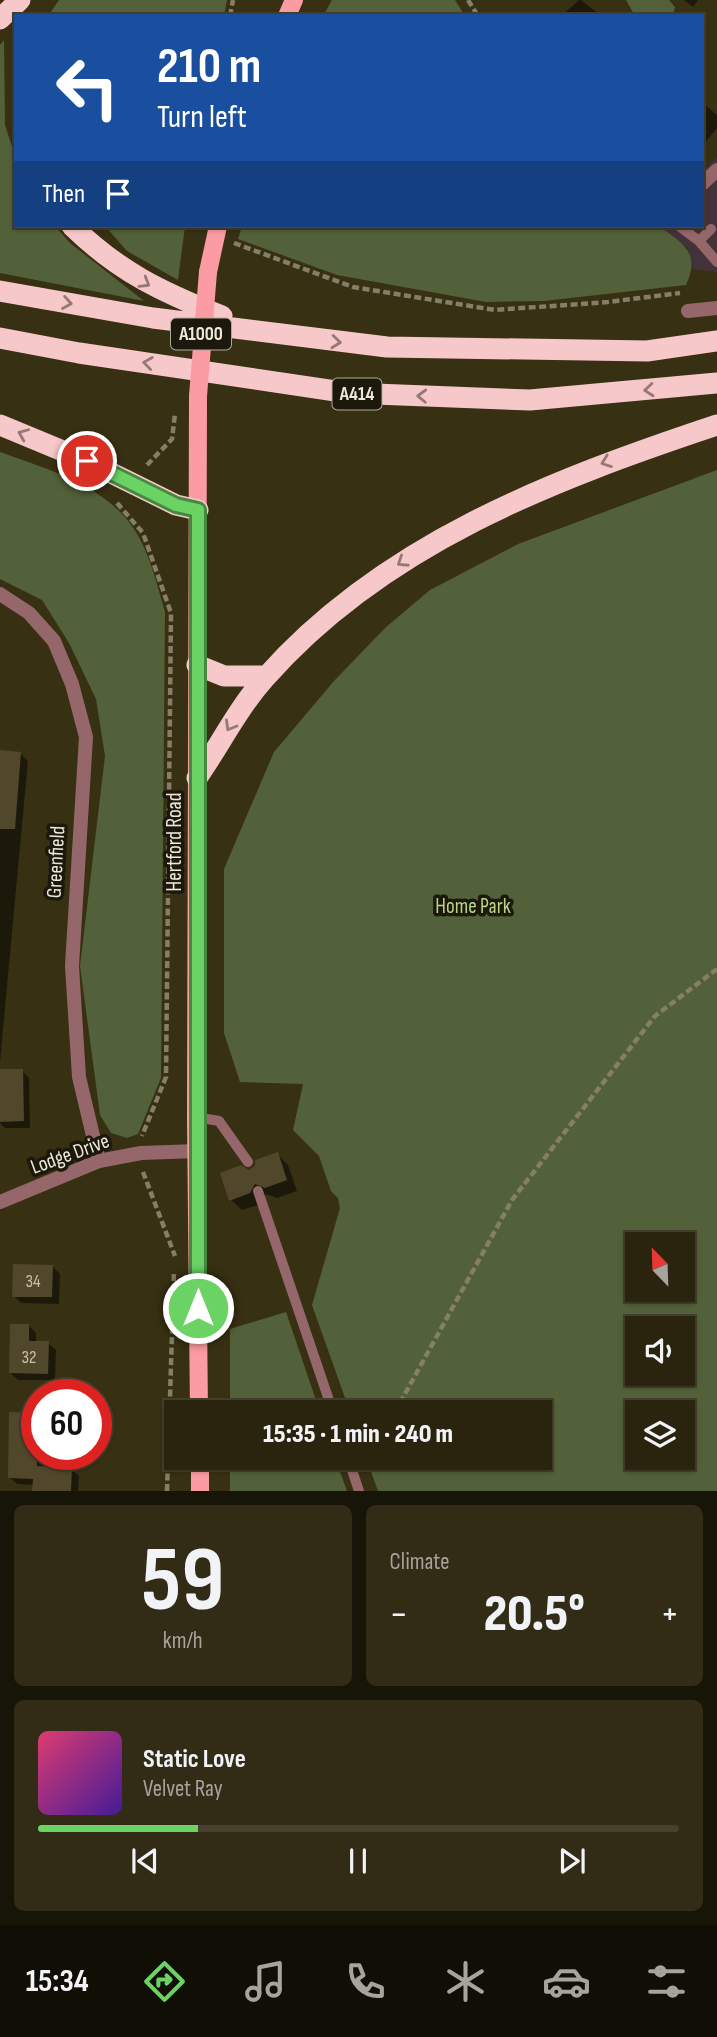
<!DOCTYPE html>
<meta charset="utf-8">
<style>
:root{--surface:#2a240e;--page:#322c17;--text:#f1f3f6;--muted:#a5a49e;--line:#46412e;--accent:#6ad364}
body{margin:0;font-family:"Sofia Sans Condensed",sans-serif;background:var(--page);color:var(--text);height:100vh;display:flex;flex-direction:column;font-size:26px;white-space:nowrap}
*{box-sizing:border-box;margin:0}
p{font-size:23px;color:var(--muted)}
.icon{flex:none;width:38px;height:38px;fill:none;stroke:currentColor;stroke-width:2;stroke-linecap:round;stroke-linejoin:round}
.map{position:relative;height:1491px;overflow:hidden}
.panel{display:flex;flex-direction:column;gap:14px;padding:14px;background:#171408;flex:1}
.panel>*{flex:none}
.hud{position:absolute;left:14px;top:14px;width:690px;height:214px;border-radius:0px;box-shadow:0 2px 5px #0004,0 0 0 2px var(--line);background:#1a4fa0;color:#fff;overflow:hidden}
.needle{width:46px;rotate:337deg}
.tools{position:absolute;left:625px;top:1232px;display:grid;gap:14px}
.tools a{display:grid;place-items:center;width:70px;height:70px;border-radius:0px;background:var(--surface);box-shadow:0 2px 5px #0004,0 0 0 2px var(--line);font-size:35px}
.speed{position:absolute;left:21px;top:1379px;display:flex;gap:14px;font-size:35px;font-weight:700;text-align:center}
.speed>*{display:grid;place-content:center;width:91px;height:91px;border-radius:50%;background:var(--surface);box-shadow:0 2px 5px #0004,0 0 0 2px var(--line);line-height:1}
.speed .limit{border:10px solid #d22;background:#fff;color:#111}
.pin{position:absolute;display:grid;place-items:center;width:60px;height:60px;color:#fff;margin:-30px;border:4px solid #fff;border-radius:50%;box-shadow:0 2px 7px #0007}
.me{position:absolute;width:77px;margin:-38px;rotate:0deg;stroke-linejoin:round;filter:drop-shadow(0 0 5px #0008)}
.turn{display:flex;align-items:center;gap:24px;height:147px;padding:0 28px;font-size:32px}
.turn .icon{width:91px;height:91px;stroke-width:2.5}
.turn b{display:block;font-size:49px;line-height:60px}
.then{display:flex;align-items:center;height:66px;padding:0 28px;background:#0003;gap:14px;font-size:26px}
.big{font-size:52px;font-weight:800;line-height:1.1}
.panel .widget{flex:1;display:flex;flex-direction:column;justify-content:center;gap:10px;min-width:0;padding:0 24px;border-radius:10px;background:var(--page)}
.panel .dial{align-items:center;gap:0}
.dial b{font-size:91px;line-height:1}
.song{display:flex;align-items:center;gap:21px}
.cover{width:84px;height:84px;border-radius:10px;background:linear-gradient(135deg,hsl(340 70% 55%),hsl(260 70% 35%))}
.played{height:7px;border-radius:4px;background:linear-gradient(90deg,var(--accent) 25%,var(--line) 25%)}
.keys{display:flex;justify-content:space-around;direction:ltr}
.heat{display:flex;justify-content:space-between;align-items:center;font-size:38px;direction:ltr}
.panel .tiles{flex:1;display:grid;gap:14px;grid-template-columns:1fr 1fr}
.widget:last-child{grid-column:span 2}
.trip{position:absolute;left:164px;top:1400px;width:388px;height:70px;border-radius:0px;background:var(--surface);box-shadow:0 2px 5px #0004,0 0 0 2px var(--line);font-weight:800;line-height:70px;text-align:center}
.dock{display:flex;height:112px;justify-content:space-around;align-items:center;background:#110e06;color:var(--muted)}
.dock .icon{width:49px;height:49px}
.dock .on{color:var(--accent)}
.dock b{font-size:32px;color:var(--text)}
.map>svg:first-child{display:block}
.commercial{fill:#44323b}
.green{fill:#526139;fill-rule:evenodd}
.shadow{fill:#0007}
.building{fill:#51482b}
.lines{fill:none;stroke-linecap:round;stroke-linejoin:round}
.path{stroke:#857f67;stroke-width:4.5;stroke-dasharray:7 3.5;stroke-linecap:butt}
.lane{stroke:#96676a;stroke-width:10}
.street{stroke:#96676a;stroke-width:14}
.primary{stroke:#fb9ba3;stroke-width:18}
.highway{stroke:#f7c8ca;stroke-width:21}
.primary-bridge{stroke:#fb9ba3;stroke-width:18}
.oneway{stroke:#947974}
.route-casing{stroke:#458941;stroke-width:18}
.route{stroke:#6ad364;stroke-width:12}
.labels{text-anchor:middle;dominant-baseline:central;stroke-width:7;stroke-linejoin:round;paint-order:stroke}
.number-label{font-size:18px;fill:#c6c0ac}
.shield{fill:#1c180c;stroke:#aeaa9a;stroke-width:2}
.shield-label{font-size:19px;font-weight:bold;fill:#ede8d7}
.street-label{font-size:21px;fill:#ede8d7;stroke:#1c180c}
.park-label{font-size:21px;fill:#b8d589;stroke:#1c180c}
</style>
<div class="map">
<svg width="717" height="1491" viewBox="0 0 717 1491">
<rect width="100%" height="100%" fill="#383013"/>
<!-- commercial -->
<path class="commercial" d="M717 157V272L693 269 688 248 659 226H702V173Z"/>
<!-- green -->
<path class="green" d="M59 0H227L224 16H48Z
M332 0H455L465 16H323Z
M626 0H669L675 7 673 16H635Z
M4 40 5 125 16 159V226H55L70 243 144 301 0 273V45Z
M105 226H185L178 280 127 251Z
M242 226H659C683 244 701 252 686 285L544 301 486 302 337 275 238 239Z
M0 452C52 471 114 487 141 541 152 563 158 588 165 612L161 1078 138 1134 127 1138 111 1133 100 1115 80 966 105 756 96 699 69 643 42 600 0 579Z
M717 470V1491H378L366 1458H541V1412H350L312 1305 340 1208 338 1198 331 1191 319 1156 293 1130 303 1084 240 1082 224 1033V869L274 752 334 681 385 628 430 590 518 544ZM637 1244H682V1290H637ZM637 1328H682V1374H637ZM637 1412H682V1458H637Z
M286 1312 320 1412H230V1329Z
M230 1458H335L347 1491H230Z"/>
<!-- shadow -->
<path class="shadow" d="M579 0H581L601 16H561Z
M684 0H698L693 7Z
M703 103 717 115V128L704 144Z
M0 752 20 753 28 761 0 1062Z
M0 1071H22L29 1078 30 1128H5L0 1123Z
M277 1154 288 1165 297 1191 277 1198 266 1194 261 1204 242 1210 231 1200 250 1172Z
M52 1266 60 1274 59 1304 21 1303 14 1296Z
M29 1326 36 1333V1343H48L56 1350 55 1380H18L10 1373Z
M37 1454H55L54 1468 71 1469 79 1476 78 1491H34V1485L17 1484 9 1477Z"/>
<!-- building -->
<path class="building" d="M0 750 21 752 15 829H0Z
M0 1069H23L24 1121 0 1122Z
M278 1152 287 1180 265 1188 255 1184 250 1193 229 1201 220 1173 241 1165 249 1170 255 1166V1160Z
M13 1264 53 1265 52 1297H12Z
M10 1324H29V1341H49L48 1374 9 1373Z
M9 1412 37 1413V1466L72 1467 71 1491H32L33 1479 8 1478Z"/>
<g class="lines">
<!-- path -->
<path class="path" d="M468 0 478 16
M230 16 233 0
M234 243 353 287 495 310 608 302 680 293
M147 465 172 439 175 414
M117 503 143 533 171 613 166 1077 142 1136
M143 1172 175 1256
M395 1412 512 1200 655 1016 717 969
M167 1491 174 1271"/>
<!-- lane -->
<path class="lane" d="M679 226 699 241 717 262
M699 241 711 229
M196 1117 219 1121 248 1162
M258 1191 333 1412
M348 1458 359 1491"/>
<!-- street -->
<path class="street" d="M702 184 717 170
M688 311 717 308
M0 594 29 613 54 641 72 684 86 737 72 966 79 1077 99 1161
M0 1202 99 1161 141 1153 197 1151"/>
<!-- primary -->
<path class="primary" d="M287 16 294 0
M208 272 218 226
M198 396 196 1117 199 1412
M200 1458V1491"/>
<!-- highway -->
<path class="highway" d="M0 19 20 0
M72 226C119 272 162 292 222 316
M0 291 153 318 387 347 647 351 717 341
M0 338 79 353 349 393 530 400 717 383
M0 425 87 461 176 505 198 510
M197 665 224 676H266
M197 778C220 745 238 708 265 678 383 544 552 480 717 425"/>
<!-- primary-bridge -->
<path class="primary-bridge" d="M198 396 208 272"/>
</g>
<!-- one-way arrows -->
<defs><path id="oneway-chevron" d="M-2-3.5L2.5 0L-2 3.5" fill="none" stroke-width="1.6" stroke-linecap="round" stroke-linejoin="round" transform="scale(1.75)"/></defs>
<g class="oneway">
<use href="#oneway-chevron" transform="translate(145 283) rotate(31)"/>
<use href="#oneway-chevron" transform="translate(67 303) rotate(10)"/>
<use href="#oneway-chevron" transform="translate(336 342) rotate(6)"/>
<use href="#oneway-chevron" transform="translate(148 363) rotate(-172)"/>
<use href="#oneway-chevron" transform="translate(649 390) rotate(175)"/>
<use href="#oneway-chevron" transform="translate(422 396) rotate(-178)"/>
<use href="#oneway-chevron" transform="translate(23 434) rotate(-157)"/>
<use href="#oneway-chevron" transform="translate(606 462) rotate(160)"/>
<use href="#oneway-chevron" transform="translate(402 562) rotate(147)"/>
<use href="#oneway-chevron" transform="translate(230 726) rotate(120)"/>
</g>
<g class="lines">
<defs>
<path id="route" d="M87 461 176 505 198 510V1308"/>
</defs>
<!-- route casing -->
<use href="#route" class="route-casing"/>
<!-- route -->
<use href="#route" class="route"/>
</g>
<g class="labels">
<!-- number labels -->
<g class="number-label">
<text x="33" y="1281">34</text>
<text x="29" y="1357">32</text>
</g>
<!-- shield labels -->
<g class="shield">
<rect x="171" y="318.5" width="60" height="31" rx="5"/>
<rect x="332.5" y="378.5" width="49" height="31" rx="5"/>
</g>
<g class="shield-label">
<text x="201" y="334">A1000</text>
<text x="357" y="394">A414</text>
</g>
<!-- street labels -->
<g class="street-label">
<text transform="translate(174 842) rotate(-90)">Hertford Road</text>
<text transform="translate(56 862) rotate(-87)">Greenfield</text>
<text transform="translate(70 1154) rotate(-20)">Lodge Drive</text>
</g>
<!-- park labels -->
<g class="park-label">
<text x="473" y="906">Home Park</text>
</g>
</g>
</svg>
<div class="tools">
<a><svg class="needle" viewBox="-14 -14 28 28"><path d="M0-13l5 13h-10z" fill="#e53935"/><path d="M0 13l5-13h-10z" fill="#a5a49e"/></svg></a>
<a><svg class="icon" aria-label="sound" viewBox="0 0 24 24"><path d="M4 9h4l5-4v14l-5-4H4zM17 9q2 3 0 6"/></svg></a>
<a><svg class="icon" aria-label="layers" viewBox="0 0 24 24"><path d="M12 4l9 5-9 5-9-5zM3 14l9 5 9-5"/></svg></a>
</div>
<div class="speed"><div class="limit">60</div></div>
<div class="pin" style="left:87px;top:461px;background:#d93025"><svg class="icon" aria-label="arrive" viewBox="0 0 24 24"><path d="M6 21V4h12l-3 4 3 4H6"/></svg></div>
<svg class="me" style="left:198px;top:1308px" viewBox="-20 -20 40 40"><circle r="17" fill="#6ad364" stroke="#fff" stroke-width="3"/><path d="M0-11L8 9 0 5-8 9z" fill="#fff"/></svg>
<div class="trip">15:35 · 1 min · 240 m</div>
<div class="hud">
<div class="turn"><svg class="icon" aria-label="left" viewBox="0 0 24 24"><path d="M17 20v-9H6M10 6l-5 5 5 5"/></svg><div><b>210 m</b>Turn left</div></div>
<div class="then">Then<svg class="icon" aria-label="arrive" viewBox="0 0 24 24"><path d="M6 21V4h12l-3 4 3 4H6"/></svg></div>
</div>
</div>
<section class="panel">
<div class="tiles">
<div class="widget dial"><b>59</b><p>km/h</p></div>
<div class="widget"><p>Climate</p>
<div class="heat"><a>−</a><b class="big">20.5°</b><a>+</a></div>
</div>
<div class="widget">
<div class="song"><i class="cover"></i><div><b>Static Love</b><p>Velvet Ray</p></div></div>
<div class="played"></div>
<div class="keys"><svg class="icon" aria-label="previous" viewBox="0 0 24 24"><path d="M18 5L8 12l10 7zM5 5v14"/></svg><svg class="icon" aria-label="pause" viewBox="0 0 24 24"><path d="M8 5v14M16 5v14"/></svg><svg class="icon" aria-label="next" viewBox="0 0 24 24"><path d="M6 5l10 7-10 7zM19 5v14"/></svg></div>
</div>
</div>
</section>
<nav class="dock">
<b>15:34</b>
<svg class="icon on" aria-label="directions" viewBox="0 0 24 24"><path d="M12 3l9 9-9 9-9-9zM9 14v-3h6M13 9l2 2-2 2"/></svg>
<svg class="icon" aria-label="music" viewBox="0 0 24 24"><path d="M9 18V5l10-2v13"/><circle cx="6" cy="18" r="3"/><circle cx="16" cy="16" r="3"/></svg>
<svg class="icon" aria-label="phone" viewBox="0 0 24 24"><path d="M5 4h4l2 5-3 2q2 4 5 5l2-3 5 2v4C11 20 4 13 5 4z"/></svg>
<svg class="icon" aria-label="climate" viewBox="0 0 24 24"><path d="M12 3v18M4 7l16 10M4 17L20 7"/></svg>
<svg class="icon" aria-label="car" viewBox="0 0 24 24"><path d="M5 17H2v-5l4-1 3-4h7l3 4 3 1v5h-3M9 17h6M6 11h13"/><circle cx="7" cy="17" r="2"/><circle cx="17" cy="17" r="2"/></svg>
<svg class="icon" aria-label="filters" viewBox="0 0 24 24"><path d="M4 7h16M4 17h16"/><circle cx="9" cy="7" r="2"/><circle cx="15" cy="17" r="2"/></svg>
</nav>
